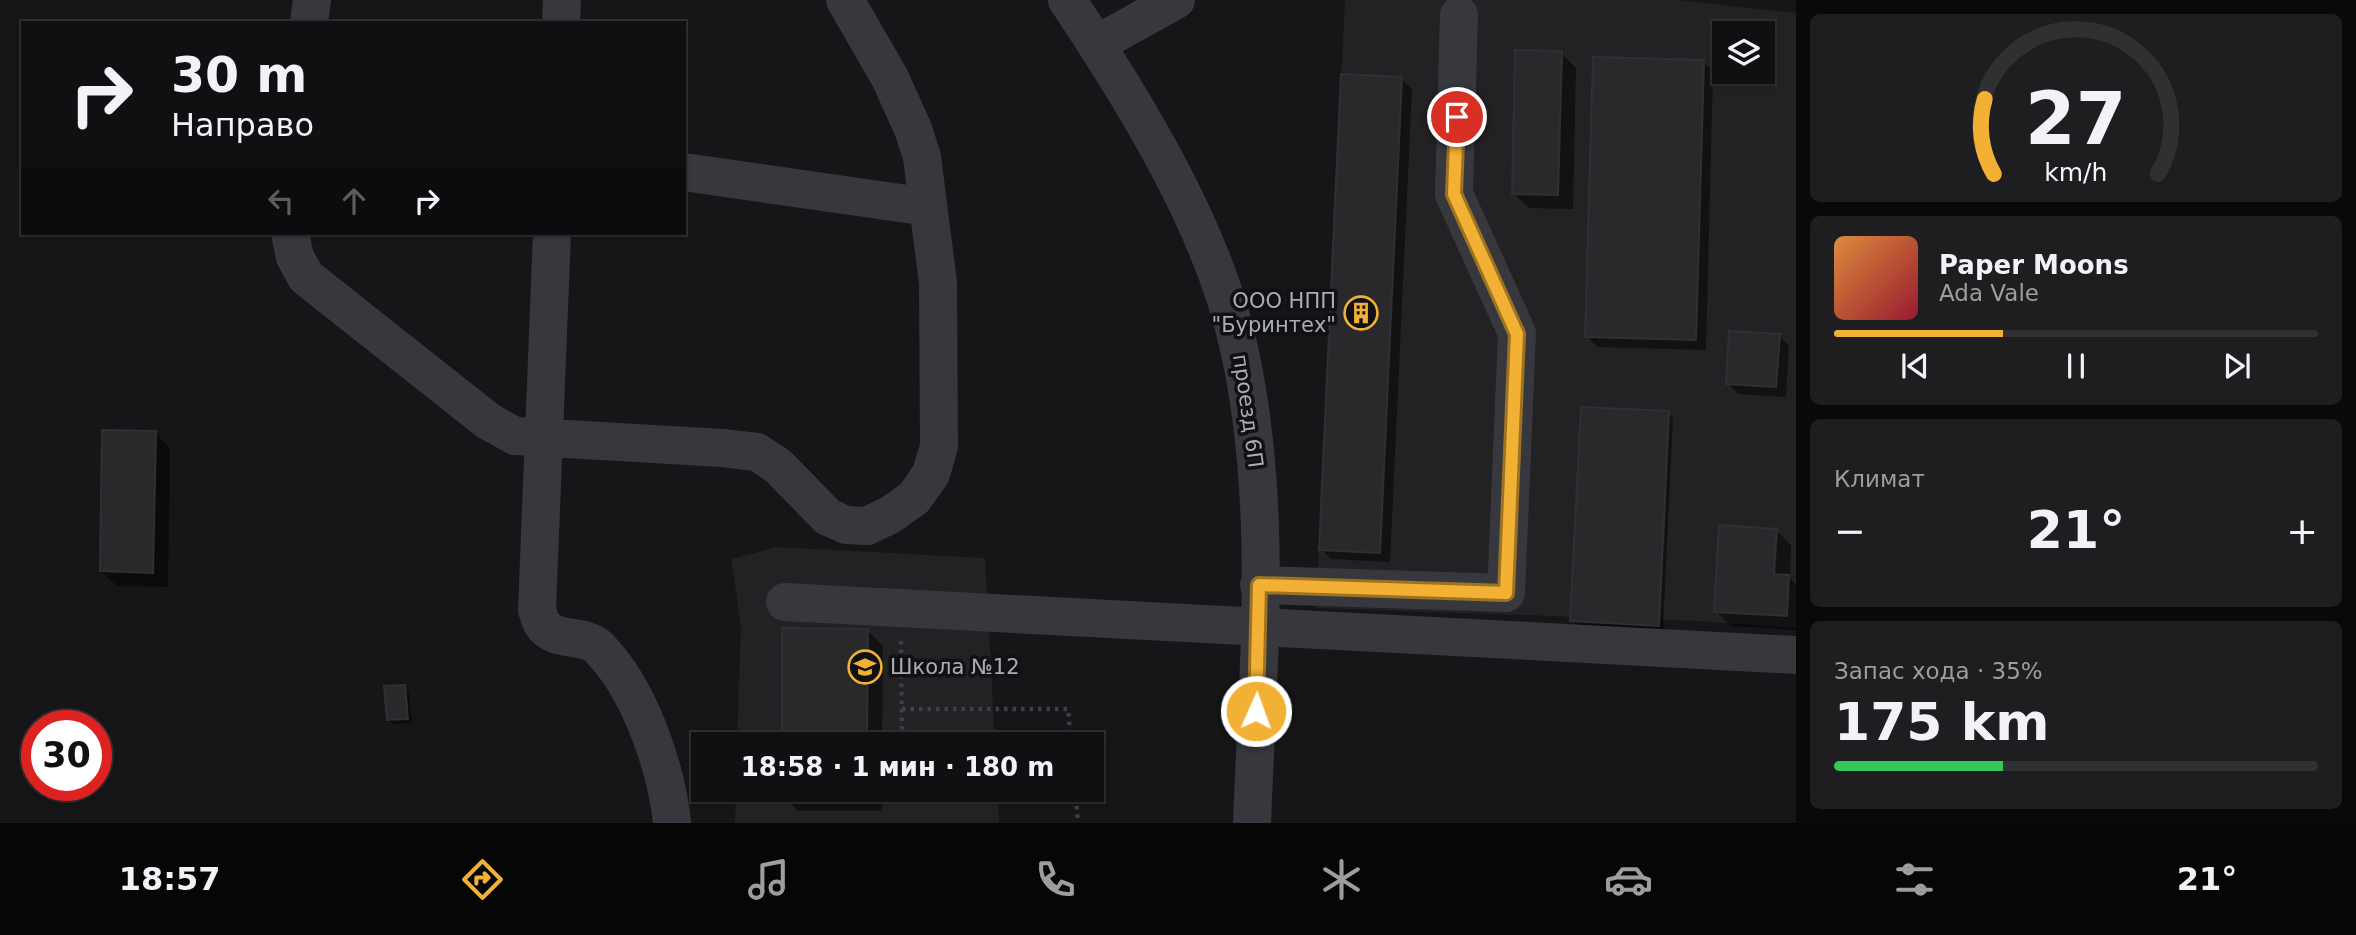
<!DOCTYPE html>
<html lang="ru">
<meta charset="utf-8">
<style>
:root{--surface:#101012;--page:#1e1e20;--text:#f1f3f6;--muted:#9c9d9f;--line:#303032;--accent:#f2b134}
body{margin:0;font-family:"DejaVu Sans",sans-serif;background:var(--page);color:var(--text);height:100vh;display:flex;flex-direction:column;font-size:26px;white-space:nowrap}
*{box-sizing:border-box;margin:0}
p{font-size:23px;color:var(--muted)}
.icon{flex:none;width:38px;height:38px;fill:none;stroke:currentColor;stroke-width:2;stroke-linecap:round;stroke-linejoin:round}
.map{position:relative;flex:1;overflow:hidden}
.details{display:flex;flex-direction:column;gap:14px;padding:14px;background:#09090a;width:560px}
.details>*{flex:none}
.guide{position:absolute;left:21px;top:21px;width:665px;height:214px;border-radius:0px;box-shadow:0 2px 5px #0004,0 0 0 2px var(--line);background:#101012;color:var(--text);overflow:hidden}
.fabs{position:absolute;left:1712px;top:21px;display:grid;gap:14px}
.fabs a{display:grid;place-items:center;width:63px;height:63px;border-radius:0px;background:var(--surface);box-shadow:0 2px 5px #0004,0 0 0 2px var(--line);font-size:35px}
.speed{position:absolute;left:21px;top:710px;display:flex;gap:14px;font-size:35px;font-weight:700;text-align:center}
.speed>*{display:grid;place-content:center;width:91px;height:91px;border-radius:50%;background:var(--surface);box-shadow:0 2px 5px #0004,0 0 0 2px var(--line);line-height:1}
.speed .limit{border:10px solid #d22;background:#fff;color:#111}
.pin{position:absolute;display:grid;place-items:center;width:60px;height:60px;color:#fff;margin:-30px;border:4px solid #fff;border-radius:50%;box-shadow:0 2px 7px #0007}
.me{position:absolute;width:77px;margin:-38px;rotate:2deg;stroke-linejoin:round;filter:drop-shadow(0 0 5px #0008)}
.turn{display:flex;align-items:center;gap:24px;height:147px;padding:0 35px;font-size:32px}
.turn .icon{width:91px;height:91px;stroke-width:2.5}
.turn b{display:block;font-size:49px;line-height:60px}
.lanes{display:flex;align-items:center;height:66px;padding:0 35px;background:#0003;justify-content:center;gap:35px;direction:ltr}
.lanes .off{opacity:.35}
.big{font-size:52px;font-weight:700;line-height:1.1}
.details .tile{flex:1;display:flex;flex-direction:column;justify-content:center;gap:10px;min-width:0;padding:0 24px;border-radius:10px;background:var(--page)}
.details .dial{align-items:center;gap:0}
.dial svg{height:182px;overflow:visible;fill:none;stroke:var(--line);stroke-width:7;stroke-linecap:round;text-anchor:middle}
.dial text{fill:var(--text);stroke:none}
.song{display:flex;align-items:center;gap:21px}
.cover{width:84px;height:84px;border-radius:10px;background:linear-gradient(135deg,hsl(30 70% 55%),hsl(350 70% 35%))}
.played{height:7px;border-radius:4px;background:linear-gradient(90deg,var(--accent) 35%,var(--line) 35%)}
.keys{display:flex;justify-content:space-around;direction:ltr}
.heat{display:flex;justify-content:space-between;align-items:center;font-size:38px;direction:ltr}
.charge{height:10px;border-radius:5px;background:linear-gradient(90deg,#34c759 35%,var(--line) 0)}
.trip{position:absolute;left:691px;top:732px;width:413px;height:70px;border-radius:0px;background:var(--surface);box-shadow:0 2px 5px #0004,0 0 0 2px var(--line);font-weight:700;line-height:70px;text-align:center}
.tab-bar{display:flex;height:112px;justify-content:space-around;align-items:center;background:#060607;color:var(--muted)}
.tab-bar .icon{width:49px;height:49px}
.tab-bar .selected{color:var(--accent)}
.tab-bar b{font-size:32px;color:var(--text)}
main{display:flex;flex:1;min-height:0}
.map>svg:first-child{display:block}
.built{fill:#222225;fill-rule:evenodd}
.shadow{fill:#0007}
.building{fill:#29292c;stroke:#303034;stroke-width:2}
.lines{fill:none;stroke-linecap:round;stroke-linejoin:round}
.path{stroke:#3d3f44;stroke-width:4.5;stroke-dasharray:3.5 5;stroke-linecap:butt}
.minor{stroke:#37383d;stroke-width:38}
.route-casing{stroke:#9d7322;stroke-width:18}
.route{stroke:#f2b134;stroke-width:12}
.labels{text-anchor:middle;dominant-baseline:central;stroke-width:7;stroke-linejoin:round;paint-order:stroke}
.poi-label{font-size:21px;fill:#a8adb8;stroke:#111113;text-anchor:end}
.street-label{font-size:21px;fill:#a8adb8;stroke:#111113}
</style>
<main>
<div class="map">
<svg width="1796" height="823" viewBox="0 0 1796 823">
<rect width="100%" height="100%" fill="#161618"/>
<!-- built -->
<path class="built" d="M1345 0H1678L1796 13V628L1697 621 1316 608ZM1724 33H1762V72H1724Z
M777 547 985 558 995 744H737L741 625 731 559Z
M736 789H997L999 823H735Z"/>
<!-- shadow -->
<path class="shadow" d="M1561 53 1576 68 1573 209 1529 208 1513 193Z
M1703 61 1713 72 1706 350 1597 347 1587 336Z
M1401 79 1412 89 1390 562 1331 559 1321 549Z
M1779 335 1789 346 1786 397 1738 394 1728 383Z
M1668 413 1673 418 1663 630 1577 626 1572 621Z
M155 433 170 448 168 587 117 586 101 571Z
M1776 530 1791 545 1790 578 1796 585V630L1731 626 1715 611Z
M868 631 883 646 882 744H783Z
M404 687 409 692 412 723 393 724 389 720Z
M783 789H882V811H798L783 795Z"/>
<!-- building -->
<path class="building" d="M1515 50 1562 51 1558 195 1512 194Z
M1593 57 1704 60 1696 340 1585 337Z
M1341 74 1402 77 1380 553 1319 550Z
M1729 331 1780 334 1776 387 1726 384Z
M1581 407 1669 411 1659 626 1570 621Z
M102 430 156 431 153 573 100 571Z
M1719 525 1777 529 1774 574 1789 575 1787 616 1714 612Z
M782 628 868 629 867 744H782Z
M405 685 408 719 387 720 384 686Z
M781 789H867V797L781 796Z"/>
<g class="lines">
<!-- path -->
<path class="path" d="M901 641 902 744
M902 709H1068L1071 744
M902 789V801
M1075 789 1078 823"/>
<!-- minor -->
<path class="minor" d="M1067 0C1133 99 1212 226 1238 344 1274 500 1258 664 1252 823
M309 23 312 0
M561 23 562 0
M1097 44 1176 0
M684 172 928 207
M290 233 295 257 306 277 488 421 515 436 722 448 757 452 778 466 828 517 846 525 867 526 890 515 914 498 931 474 939 446 938 283 922 157 913 129 890 78 845 0
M552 233 537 610C539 615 540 621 543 625 555 642 582 634 597 646 601 649 605 655 608 658 642 698 667 771 672 823
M1259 585 1506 593 1517 333 1454 194 1459 15
M785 602 1796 655"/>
</g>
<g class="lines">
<defs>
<path id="route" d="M1256 711 1259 585 1506 593 1517 334 1454 194 1457 117"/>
</defs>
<!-- route casing -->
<use href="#route" class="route-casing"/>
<!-- route -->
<use href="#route" class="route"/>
</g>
<!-- icons -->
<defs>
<symbol id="building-ring" viewBox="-11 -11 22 22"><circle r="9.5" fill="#111113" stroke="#f2b134" stroke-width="1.5"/><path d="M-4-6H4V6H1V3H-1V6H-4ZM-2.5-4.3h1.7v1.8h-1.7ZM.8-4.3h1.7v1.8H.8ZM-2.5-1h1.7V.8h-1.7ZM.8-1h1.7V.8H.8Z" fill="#f2b134"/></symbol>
<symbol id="school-ring" viewBox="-11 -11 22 22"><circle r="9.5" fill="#111113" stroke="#f2b134" stroke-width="1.5"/><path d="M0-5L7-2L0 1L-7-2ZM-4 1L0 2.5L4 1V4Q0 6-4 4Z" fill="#f2b134"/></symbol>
</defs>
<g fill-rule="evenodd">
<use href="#building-ring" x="1342" y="294" width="38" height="38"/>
<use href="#school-ring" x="846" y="648" width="38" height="38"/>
</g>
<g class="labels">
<!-- poi labels -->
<g class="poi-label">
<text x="1336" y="301">ООО НПП<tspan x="1336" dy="24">"Буринтех"</tspan></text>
<text x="890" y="667" text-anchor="start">Школа №12</text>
</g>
<!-- street labels -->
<g class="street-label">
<text transform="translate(1248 411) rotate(82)">проезд 6П</text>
</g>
</g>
</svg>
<div class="fabs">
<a><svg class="icon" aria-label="layers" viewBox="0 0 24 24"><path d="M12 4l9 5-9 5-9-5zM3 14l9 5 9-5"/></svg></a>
</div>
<div class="speed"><div class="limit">30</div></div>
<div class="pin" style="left:1457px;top:117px;background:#d93025"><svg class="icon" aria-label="arrive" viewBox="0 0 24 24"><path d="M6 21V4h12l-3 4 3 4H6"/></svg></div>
<svg class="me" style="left:1256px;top:711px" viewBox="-20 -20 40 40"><circle r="17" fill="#f2b134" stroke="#fff" stroke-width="3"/><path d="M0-11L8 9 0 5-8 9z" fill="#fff"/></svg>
<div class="trip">18:58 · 1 мин · 180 m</div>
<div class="guide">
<div class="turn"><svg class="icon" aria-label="right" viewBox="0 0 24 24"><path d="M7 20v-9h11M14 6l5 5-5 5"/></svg><div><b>30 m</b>Направо</div></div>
<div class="lanes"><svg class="icon off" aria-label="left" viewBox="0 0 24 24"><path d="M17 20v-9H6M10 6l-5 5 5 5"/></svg><svg class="icon off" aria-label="ahead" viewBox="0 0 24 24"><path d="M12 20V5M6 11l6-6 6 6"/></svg><svg class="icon" aria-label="right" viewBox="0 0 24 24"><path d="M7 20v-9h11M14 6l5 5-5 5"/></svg></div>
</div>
</div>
<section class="details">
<div class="tile dial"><svg viewBox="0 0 100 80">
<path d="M14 69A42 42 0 1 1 86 69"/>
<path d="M14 69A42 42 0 0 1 10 36" stroke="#f2b134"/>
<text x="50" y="56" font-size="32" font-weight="700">27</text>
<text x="50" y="72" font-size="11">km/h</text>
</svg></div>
<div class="tile">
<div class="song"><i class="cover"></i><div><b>Paper Moons</b><p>Ada Vale</p></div></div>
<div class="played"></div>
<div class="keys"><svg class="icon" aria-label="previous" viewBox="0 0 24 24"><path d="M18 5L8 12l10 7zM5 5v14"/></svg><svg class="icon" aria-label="pause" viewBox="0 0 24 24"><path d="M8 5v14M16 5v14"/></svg><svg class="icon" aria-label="next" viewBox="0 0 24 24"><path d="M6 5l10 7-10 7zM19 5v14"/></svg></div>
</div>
<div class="tile"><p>Климат</p>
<div class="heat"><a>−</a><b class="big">21°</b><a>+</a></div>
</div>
<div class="tile"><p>Запас хода · 35%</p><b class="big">175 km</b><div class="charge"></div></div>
</section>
</main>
<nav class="tab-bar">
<b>18:57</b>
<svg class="icon selected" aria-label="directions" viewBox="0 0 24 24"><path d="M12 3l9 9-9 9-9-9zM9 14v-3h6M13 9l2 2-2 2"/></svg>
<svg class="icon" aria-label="music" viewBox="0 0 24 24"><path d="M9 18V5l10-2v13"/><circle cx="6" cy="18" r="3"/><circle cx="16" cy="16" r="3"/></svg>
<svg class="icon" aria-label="phone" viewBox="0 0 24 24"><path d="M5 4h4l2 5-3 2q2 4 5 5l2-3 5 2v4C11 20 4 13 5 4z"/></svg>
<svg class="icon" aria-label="climate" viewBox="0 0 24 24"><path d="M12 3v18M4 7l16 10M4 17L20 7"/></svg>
<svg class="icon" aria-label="car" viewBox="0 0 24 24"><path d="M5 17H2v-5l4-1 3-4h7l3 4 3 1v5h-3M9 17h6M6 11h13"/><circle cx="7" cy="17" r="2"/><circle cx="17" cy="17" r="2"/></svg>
<svg class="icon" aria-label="filters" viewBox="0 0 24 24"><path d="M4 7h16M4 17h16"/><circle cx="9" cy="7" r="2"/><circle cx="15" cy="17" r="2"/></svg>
<b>21°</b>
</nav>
